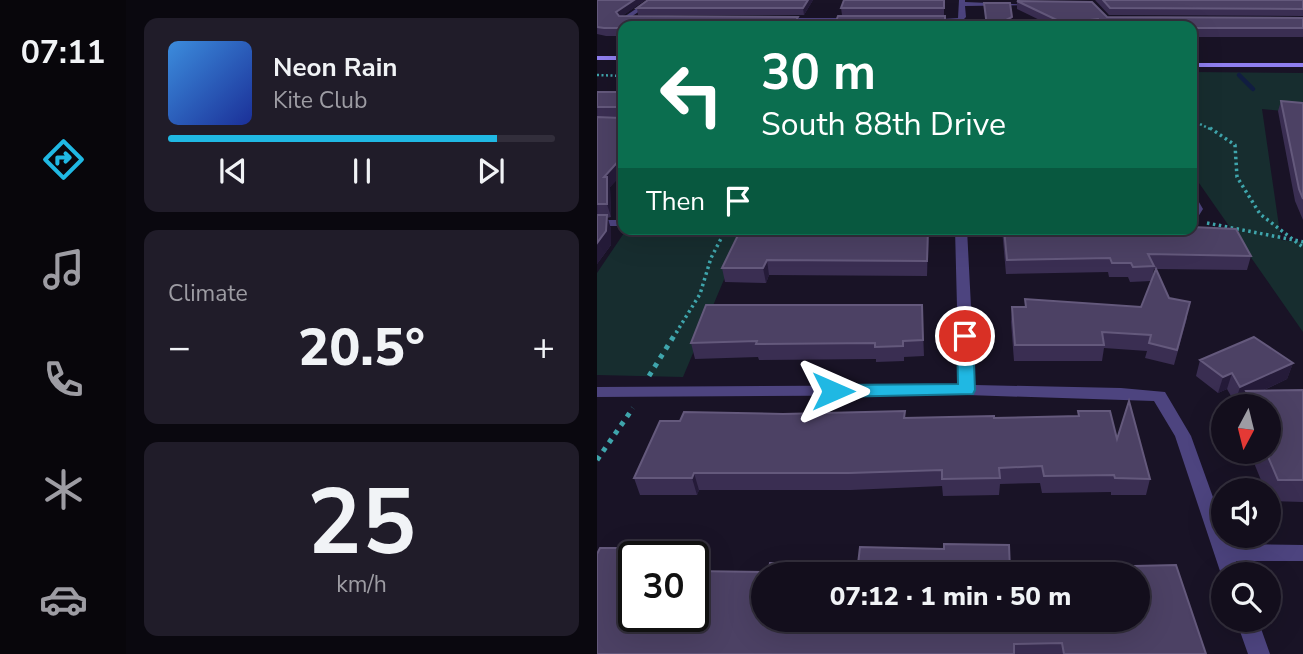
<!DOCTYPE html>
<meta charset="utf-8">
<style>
:root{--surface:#130e1c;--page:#201c29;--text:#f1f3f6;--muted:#9d9ca3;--line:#322e3b;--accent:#20b8e3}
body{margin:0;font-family:"Nunito Sans",sans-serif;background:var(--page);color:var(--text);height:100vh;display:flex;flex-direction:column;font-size:26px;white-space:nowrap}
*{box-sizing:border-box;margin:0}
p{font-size:23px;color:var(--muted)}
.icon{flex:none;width:38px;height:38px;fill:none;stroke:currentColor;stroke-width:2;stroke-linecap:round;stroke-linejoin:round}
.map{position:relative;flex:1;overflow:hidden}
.side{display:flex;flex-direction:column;gap:18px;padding:18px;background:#0a080f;width:471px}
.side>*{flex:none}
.banner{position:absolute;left:21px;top:21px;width:579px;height:214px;border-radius:14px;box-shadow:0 7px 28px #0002,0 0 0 2px var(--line);background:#0b6e4f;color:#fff;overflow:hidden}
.needle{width:46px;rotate:187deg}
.controls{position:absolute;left:614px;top:394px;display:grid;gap:14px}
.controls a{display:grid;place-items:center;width:70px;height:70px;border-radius:50%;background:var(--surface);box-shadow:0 7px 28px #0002,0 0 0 2px var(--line);font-size:35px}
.speed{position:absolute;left:21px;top:541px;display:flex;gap:14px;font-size:35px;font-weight:700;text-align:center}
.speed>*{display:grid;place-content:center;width:91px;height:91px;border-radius:50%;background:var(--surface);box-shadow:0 7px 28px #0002,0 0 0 2px var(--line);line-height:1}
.speed .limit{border:4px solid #111;border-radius:10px;background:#fff;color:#111}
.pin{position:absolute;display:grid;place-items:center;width:60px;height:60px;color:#fff;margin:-30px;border:4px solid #fff;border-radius:50%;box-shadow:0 2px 7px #0007}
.me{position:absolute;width:77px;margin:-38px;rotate:90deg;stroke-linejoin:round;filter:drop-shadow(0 0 5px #0008)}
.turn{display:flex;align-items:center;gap:24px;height:147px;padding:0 28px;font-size:32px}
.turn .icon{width:91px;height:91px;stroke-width:2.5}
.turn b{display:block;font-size:49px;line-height:60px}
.then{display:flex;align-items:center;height:66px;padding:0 28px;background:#0003;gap:14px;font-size:26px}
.big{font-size:52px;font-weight:800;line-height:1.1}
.side .card{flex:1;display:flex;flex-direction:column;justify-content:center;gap:10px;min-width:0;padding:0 24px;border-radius:14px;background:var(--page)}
.side .dial{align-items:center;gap:0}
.dial b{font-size:91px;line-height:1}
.song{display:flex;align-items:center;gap:21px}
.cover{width:84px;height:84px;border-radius:10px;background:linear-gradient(135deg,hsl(210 70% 55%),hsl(230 70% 35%))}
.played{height:7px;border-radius:4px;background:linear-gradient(90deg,var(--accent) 85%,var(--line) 85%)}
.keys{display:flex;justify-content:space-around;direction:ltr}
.heat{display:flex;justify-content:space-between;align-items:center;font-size:38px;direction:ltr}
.trip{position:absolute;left:154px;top:562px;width:399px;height:70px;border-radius:35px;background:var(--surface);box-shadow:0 7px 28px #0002,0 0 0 2px var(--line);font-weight:800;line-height:70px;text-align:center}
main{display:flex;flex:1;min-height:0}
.dock{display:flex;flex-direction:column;width:126px;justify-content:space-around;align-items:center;background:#08060b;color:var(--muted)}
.dock .icon{width:49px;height:49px}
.dock .on{color:var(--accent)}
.dock b{font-size:32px;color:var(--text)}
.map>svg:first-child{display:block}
.green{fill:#172d2f}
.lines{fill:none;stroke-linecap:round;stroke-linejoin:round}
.stream{stroke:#111d41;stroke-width:4.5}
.path-far2{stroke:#3fa5ac;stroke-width:2.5;stroke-dasharray:2 2.5;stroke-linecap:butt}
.path-far1{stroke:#3fa5ac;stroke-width:3.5;stroke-dasharray:2.5 3.5;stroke-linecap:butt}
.path{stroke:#3fa5ac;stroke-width:5;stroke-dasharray:4.5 6;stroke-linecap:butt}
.minor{fill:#4d447f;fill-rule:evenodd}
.secondary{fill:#8f7fef;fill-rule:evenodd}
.wall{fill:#3a2e52}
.shaded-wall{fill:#251b39}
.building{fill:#4c4164;stroke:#64597c;stroke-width:2}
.route{fill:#20b8e3;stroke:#157894;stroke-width:2}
</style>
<main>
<nav class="dock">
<b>07:11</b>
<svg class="icon on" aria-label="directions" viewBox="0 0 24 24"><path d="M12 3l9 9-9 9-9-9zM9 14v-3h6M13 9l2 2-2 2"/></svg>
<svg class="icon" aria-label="music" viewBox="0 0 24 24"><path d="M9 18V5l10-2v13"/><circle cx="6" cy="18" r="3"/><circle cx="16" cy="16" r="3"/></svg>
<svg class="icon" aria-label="phone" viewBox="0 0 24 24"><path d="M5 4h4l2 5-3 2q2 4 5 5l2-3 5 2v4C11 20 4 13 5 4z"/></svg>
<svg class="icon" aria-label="climate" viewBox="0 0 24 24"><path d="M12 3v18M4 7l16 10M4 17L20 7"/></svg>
<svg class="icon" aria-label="car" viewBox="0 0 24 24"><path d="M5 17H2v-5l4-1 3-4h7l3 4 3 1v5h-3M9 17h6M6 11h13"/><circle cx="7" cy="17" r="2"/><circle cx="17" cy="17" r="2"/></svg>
</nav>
<section class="side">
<div class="card">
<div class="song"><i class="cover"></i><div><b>Neon Rain</b><p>Kite Club</p></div></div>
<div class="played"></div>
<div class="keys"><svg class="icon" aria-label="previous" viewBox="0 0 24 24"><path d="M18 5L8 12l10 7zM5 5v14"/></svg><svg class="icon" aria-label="pause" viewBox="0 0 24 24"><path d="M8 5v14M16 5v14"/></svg><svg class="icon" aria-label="next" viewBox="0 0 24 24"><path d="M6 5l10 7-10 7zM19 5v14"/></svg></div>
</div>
<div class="card"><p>Climate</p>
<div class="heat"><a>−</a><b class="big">20.5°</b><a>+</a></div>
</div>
<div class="card dial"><b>25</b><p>km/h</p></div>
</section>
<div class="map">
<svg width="707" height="654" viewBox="0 0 707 654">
<rect width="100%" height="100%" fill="#191326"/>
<!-- green -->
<path class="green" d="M595 72 706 73V113L665 109 684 240 706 242V332L595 173Z
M147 232 86 377 0 375V273L27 233Z"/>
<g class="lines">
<!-- stream -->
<path class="stream" d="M642 75 656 89"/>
<!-- path-far2 -->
<path class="path-far2" d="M0 75 26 76
M595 120 615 130"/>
<!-- path-far1 -->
<path class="path-far1" d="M613 128 638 145 640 177 663 214 707 248
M610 223 707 242
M79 333 103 294 114 258 129 229"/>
<!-- path -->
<path class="path" d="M52 376 80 331
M0 460 36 408"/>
<!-- minor -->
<path class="minor" d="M52 0H59L28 21H24V19Z
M362 0H368V2L442 5 368 6 369 17 365 21 329 20 361 18Z
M185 18H259L262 20 259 22 183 21Z
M595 196 599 197 606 209 599 220 595 221Z
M0 220H26V226H0Z
M358 229H370L378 385 524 388 568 392 594 436 626 525V536H630L633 544 707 545V561H639L644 574H626V580L578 436 557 401 370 395 0 397V387L362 385Z
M639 620H661L673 654H651Z"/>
<!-- secondary -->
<path class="secondary" d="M0 56H26V60H0Z
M595 63H707V67H595Z"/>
</g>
<!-- wall -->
<path class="wall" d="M0 0H48L25 16 201 17 202 24 201 26H26V36H9L0 34Z
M51 0H216L207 15H41L40 8Z
M347 0V15H245L244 8Z
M498 0H706V16L512 15Z
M420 1 510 17 706 18V37H595V26H455L420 9Z
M238 24 348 26H238Z
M0 92H26V173L13 187 14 217 10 218 14 229V245L0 264Z
M684 101 706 103V220L698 201 681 111Z
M331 229 330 276 172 275 169 283 128 282 125 268Z
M405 229H595L654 256 650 270 557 269 555 280 590 318 577 365 548 358 550 351 507 348 505 361H417L414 322 415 307H428V299L544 307 554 281 533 282 531 277H512L511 272 409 274Z
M325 305 327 356 307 357V361L279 362V359L162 360 161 357 98 359 94 343Z
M603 360 696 363 690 379 665 391 706 390V502L672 501V490H668L655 458 657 452H672V406H644L646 400 638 403 630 389 621 393 599 376Z
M308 411V418H397L481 416V411L520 439 553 479 549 495H514V492L445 493 443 483 403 484 402 495 346 496 345 486 254 490H102L100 495H43L37 478 83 421 186 414Z
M347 544 412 545 413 570 494 569 495 574H166V620H541V574H536L538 566 579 565 609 654H0V554L3 548H40L44 556H37V616H96V571L171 572 173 563 261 564 263 547 347 549Z"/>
<!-- shaded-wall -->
<path class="shaded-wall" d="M37 0H48L21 19 19 12Z
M211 0H216L207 15 206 8Z
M201 17 202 24 201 26H196Z
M415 17V23L409 26H398Z
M501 19 500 26H465L466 23Z
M26 156V173L13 187 14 217 10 204 7 177Z
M10 215 14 229V245L0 264V243Z
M331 229 332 242 330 276V261Z
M170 260 172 275 169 283 166 268Z
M696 363 690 379 652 397 649 391 646 400 638 403 643 387Z
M635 373 630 389 621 393 626 377Z
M97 473 102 490 100 495 95 478Z
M40 548 44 556H37V561L36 558Z"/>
<!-- building -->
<path class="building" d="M0 0H37L19 12 22 16 201 17 196 26H26V28H7L0 27Z
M51 0H211L206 8H40Z
M247 0H347V8H244Z
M506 0H706V9L513 8Z
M420 1 495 2 510 17 706 18V28H595V26H503L501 19 466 23Z
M387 3H413L415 17 398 26H390Z
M241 16H348V26H261L262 24H238Z
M0 92H26V156L7 177H10V204H0V117L23 118 25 109 23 107H0Z
M684 101 706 103V199L702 189Z
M0 215H10L9 231 0 243Z
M595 227 639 229 654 256 551 254 557 266 536 267 534 263H515L513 258 410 260 407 229H595Z
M144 229H331L330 261 170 260 166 268H125Z
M559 269 572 298 593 302 580 350 552 343 554 335 505 332 507 345H418L415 307H429L428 299 544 307Z
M109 305H325L326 340 306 341V346L278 347V343L159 344 160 341 94 343Z
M657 337 696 363 643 387 635 373 626 377 603 360Z
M706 390V480H681L669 452H672V437H673L672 435V406H657L649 391Z
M532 401 553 479 518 478 517 475 447 476 445 466 402 468 403 478 345 479V470L252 473H97L95 478H37L63 421H83L87 412 186 414 308 411 307 418 397 416V418L482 416 481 411H513L520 439Z
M347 544 412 545 413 570 494 569 495 574H166V620H541V574L538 566 579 565 609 654H467L465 643 417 644V654H0V554L3 548H40L36 558H37V616H96V571L171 572 173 563 261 564 263 547 347 549Z"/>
<!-- route -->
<path class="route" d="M368 331 376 336 378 390 376 394 236 397 227 391 236 385 361 384 360 336Z"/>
</svg>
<div class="controls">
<a><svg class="needle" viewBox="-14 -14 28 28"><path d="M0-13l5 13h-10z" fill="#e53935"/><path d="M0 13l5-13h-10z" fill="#9d9ca3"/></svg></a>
<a><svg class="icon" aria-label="sound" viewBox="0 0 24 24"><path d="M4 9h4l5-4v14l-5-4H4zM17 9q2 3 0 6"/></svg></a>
<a><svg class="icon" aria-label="search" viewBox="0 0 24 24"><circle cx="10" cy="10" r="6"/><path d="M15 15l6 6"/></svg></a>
</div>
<div class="speed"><div class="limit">30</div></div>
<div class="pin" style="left:368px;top:336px;background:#d93025"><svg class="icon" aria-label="arrive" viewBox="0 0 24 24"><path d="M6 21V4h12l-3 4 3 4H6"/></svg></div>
<svg class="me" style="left:236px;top:391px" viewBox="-20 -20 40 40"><path d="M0-17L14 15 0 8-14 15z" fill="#20b8e3" stroke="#fff" stroke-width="4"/></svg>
<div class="trip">07:12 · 1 min · 50 m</div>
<div class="banner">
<div class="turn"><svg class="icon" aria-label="left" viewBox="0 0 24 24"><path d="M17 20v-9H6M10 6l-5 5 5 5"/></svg><div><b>30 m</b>South 88th Drive</div></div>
<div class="then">Then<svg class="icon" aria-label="arrive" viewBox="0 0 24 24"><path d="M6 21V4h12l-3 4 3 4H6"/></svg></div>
</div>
</div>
</main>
